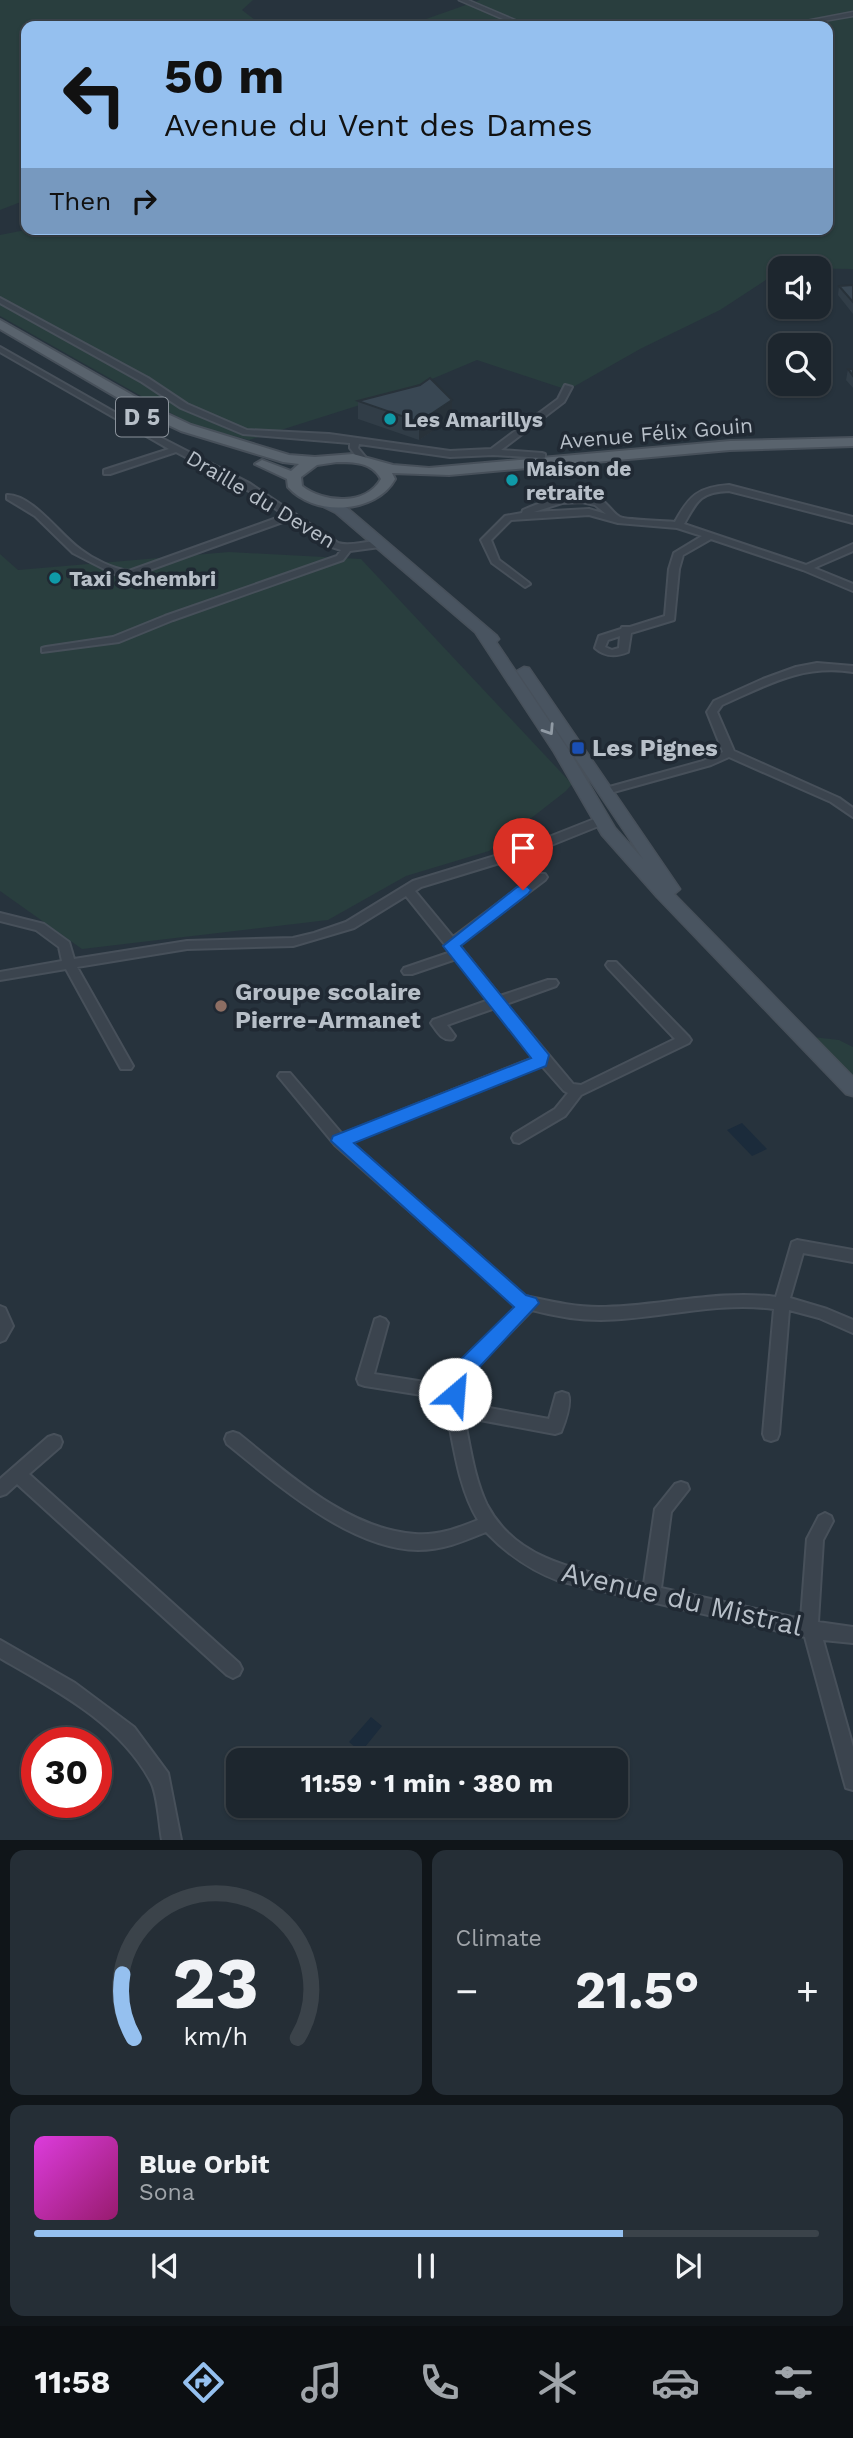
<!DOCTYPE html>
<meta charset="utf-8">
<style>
:root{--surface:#1d262e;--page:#252e36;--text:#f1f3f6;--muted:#a0a5aa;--line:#3b434a;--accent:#95c0ef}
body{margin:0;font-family:"Work Sans",sans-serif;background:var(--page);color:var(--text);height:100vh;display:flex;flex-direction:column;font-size:26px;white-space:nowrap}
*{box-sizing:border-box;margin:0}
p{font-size:23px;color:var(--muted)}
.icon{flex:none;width:38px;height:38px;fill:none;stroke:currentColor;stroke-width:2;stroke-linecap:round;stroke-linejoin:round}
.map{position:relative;height:1840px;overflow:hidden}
.side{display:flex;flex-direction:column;gap:10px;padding:10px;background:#101519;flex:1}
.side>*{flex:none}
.hud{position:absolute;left:21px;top:21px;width:812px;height:214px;border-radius:14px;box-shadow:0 2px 5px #0004,0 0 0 2px var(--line);background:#95c0ef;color:#111;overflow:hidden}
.tools{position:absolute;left:768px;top:256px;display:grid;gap:14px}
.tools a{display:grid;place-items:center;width:63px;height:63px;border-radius:14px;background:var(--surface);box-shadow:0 2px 5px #0004,0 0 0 2px var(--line);font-size:35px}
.speed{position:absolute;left:21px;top:1727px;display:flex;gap:14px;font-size:35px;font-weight:700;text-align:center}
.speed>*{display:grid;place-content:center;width:91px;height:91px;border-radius:50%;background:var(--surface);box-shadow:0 2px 5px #0004,0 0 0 2px var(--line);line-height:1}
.speed .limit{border:10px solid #d22;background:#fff;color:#111}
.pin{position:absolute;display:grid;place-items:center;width:60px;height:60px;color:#fff;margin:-72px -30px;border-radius:50% 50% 50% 0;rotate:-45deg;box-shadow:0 0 7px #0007}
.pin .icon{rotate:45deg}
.me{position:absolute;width:77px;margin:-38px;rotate:27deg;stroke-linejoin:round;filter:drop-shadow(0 0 5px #0008)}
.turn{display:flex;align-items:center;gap:24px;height:147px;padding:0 28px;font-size:32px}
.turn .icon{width:91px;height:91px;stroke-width:2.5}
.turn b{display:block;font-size:49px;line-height:60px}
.then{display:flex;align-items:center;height:66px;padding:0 28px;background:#0003;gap:14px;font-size:26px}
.big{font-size:52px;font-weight:700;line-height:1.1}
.side .widget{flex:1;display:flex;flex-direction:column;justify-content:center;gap:10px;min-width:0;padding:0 24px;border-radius:14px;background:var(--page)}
.side .dial{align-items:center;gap:0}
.dial svg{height:182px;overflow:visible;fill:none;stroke:var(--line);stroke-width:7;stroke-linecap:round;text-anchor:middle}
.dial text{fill:var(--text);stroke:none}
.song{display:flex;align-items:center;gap:21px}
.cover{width:84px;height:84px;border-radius:10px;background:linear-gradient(135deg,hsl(300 70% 55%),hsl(320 70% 35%))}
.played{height:7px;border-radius:4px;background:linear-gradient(90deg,var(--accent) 75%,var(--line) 75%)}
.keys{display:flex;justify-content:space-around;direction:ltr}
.heat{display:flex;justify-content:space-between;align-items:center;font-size:38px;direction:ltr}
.side .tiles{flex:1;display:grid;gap:10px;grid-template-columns:1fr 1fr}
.widget:last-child{grid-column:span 2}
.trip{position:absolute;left:226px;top:1748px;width:402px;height:70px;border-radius:14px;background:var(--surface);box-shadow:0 2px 5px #0004,0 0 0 2px var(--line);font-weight:700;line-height:70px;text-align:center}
.dock{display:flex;height:112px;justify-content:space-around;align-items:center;background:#0c0f12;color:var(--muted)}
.dock .icon{width:49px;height:49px}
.dock .on{color:var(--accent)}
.dock b{font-size:32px;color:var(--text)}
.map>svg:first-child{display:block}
.green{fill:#293e3e}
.water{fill:#1b2b3b}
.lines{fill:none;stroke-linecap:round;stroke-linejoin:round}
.minor-casing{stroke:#47505a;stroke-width:4}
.tertiary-casing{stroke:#47505a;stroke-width:3}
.secondary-casing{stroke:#47505a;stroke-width:3}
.primary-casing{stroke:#47505a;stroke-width:4}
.minor{fill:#3b444e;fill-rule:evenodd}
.tertiary{fill:#3b444e;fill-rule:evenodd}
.secondary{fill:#495460;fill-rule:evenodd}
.primary{fill:#59636d;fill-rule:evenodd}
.wall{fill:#313d47}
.shaded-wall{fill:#28323a}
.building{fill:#394753;stroke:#28323a;stroke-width:2}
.oneway{stroke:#909aa4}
.route{fill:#1a73e8;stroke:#114b97;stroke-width:2}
.culture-dot{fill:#0f9aa8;stroke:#202933;stroke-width:2.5}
.transit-dot{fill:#1a4fb4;stroke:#202933;stroke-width:2.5}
.education-dot{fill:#8d6e63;stroke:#202933;stroke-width:2.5}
.labels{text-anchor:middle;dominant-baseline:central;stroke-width:7;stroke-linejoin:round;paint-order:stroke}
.far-poi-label{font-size:21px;font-weight:bold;fill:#b7bfc8;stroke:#202933;text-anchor:start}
.far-street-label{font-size:21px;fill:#b7bfc8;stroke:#202933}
.shield{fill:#202933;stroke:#8a929b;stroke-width:2}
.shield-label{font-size:23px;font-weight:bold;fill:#b7bfc8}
.poi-label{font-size:24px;font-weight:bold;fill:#b7bfc8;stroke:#202933;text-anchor:start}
.near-street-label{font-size:28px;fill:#b7bfc8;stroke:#202933}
</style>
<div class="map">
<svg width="853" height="1840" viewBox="0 0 853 1840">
<rect width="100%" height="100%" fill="#27333d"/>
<!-- green -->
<path class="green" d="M0 0H253L242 10 263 26H26V200L0 210Z
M480 0H853V269L780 268V274L772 276 720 310 640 349 568 390 477 360 401 392 249 440 192 425 0 316V235L31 229H828V26L409 25Z
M229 552 361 559 572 784 566 791 489 851 406 876 328 920 82 949 0 891V554L18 570Z
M813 1037 839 1040 853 1047V1078Z"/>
<!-- water -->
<path class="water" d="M742 1123 767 1149 752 1156 727 1130Z
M371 1717 382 1726 361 1752 349 1742Z"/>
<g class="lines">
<defs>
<path id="minor" d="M0 298 148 378 187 404 247 430 329 434 450 451 491 449 558 399 565 385 572 387 564 402 501 450 542 453 545 454V458L493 455 450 457 359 444 358 448 367 459 363 462 360 461 350 448V443L243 434 181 408 142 382 0 303Z
M0 347 146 430 249 483 338 543C353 548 372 537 385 544L380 547 350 551 343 560 173 620 119 642 42 652V648L46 647 113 637 165 616 337 556 341 550 332 547 291 519 130 577 114 574 73 553 35 516 7 499V495C32 494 61 536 80 549 93 559 113 569 129 571L285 515 243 487 176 452 110 474H104V470L169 449 0 352Z
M729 485 853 517V523L729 491C700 492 697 501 684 524L806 565 853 544V551L814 568 853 584V591L803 570 711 539 683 555 679 569 674 620 631 633 628 652C616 657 605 657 595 648L599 636 621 629 622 627H630L665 616 669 569 674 553 702 536 677 528 618 523 589 515 511 520 491 540 499 560 528 582 530 584 525 587 492 563 481 540 505 516 522 513 523 510C546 500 580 488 604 502 609 506 615 515 620 517 625 520 666 521 675 522 689 496 698 487 729 485ZM582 502 595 505 606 514 589 509 534 512 562 503ZM620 636 619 648 612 650 605 647 608 640Z
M817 663 853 666V672C802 664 767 685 722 705L717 712 734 751 839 798 853 808V817L831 802 729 757 711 765 610 793H602L600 791 602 789 703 761 723 752 707 712 714 701 763 679 796 667Z
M602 816 606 817 608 820 606 823 529 854 421 887 415 891 453 937 537 874H545L547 877 545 880 459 945 500 996 548 980H556L558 983 556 986 506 1004 573 1084 581 1085 675 1039 608 968 606 965 608 962H616L689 1037 691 1040 689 1043 581 1095 565 1116 519 1143 514 1142 512 1138 514 1134 555 1109 568 1093 564 1091 542 1066 351 1142 525 1296C549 1301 573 1307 599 1307 658 1307 716 1289 776 1297L792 1242 797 1240 853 1250V1262L803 1253 790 1298 827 1309 853 1320V1333L819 1318 789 1310 779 1434 777 1439 771 1441 765 1439 763 1434 774 1309C716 1301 659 1319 601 1320 578 1320 554 1316 532 1310L469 1375 462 1403 549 1419 556 1394 562 1392 568 1394C572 1404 565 1422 561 1432L555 1434 464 1417C470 1446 474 1478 487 1505 518 1564 586 1571 644 1584L655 1509 675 1484 681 1482 687 1484 689 1489 671 1512 661 1588 801 1619 807 1539 819 1516 825 1513 831 1516 833 1521 823 1540 818 1622 853 1627V1643L823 1640 853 1747V1790L846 1788 844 1781 805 1637 559 1581C530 1570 507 1554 486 1532 464 1541 443 1550 418 1550 350 1549 278 1485 227 1444L225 1439 227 1434 233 1432 239 1434C290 1475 347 1529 415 1534 438 1536 458 1528 478 1520 458 1487 454 1445 446 1408L447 1399 365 1386 359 1384 357 1379 375 1319 380 1317 385 1319 388 1323 374 1374 450 1386 456 1367 517 1306 335 1145 278 1076 280 1073H290L342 1134 533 1058V1056L495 1008 447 1025 455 1036 453 1039C442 1042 437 1031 431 1023L433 1020 489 1000 456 959 412 974H404L402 971 404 968 451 952 406 896 354 928 293 946 187 949 77 967 133 1066 131 1069H121L66 969 0 980V972L62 961 59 947 36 930 0 921V913L44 924 69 942 74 959 187 941 293 938 314 933 346 922 413 881 521 848Z
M0 1306 5 1308 13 1326 5 1340 0 1342Z
M54 1435 60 1437 62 1442 60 1447 29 1474 239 1663 242 1669 239 1675 233 1678 227 1675 17 1484 6 1494 0 1496V1479L48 1437Z
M0 1640 75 1683 134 1727 168 1773 181 1840H162C159 1824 158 1795 151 1782 120 1723 55 1690 0 1658Z"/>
<path id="tertiary" d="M459 0H468L529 26H519Z
M853 12V16L795 26H780Z"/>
<path id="secondary" d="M325 498 346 507 497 636 499 639 496 642 570 752 615 828 643 859 517 671 524 667 529 668 680 889 674 894 853 1077V1096L846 1094 657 897 602 835 554 752 475 632 336 513 320 505V499Z"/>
<path id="primary" d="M0 320 157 409 191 425 289 455 315 457 353 454 393 465 429 468 730 441 853 438V446L730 450 449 475 392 473 395 479C376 514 314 517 288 487L287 479 255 464 262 460 291 471 299 464 283 462 181 431 147 415 0 329ZM337 462C354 462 372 462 381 479 366 506 324 503 302 486L301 477 317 465Z"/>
</defs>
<!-- minor casing -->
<use href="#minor" class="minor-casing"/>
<!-- tertiary casing -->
<use href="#tertiary" class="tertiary-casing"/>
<!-- secondary casing -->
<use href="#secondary" class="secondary-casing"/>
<!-- primary casing -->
<use href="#primary" class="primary-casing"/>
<!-- minor -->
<use href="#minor" class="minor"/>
<!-- tertiary -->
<use href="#tertiary" class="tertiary"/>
<!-- secondary -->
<use href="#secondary" class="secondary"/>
<!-- primary -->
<use href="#primary" class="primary"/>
</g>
<!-- wall -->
<path class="wall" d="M853 285V314L838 295 839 286Z
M848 369H853V388L846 380Z
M358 401 452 418 419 440 358 419Z"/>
<!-- shaded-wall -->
<path class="shaded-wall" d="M452 400V418L419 440V422Z"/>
<!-- building -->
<path class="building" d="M853 285V302L839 286Z
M848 369H853V376Z
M430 378 452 400 419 422 358 401 420 385Z"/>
<!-- one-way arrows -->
<defs><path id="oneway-chevron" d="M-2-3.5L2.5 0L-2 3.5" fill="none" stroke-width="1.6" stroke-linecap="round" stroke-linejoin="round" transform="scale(1.75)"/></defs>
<use class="oneway" href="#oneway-chevron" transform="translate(549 730) rotate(57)"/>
<!-- route -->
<path class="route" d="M523 885 528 887 531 890 528 894 461 946 546 1051 549 1055 546 1066 354 1143 526 1295 536 1298 539 1303 471 1376 462 1400 455 1403 447 1400 444 1394 455 1365 514 1307 331 1141 333 1136 531 1058 443 946 517 887Z"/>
<!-- markers -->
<g class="culture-dot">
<circle cx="390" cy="419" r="7"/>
<circle cx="512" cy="480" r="7"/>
<circle cx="55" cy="578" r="7"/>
</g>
<rect class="transit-dot" x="571" y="741" width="14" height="14" rx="3.5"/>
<circle class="education-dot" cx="221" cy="1006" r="7"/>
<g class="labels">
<!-- far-poi labels -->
<g class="far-poi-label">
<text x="404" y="419">Les Amarillys</text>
<text x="526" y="468">Maison de<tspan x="526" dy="24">retraite</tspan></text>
<text x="69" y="578">Taxi Schembri</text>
</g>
<!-- far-street labels -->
<g class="far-street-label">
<text transform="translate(656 433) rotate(-5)">Avenue Félix Gouin</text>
<text transform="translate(261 499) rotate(31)">Draille du Deven</text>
</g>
<!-- shield labels -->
<rect class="shield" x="116" y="397.5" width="52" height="39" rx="5"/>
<g class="shield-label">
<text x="142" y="417">D 5</text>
</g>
<!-- poi labels -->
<g class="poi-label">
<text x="592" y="748">Les Pignes</text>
<text x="235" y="992">Groupe scolaire<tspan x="235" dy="28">Pierre-Armanet</tspan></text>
</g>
<!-- near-street labels -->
<g class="near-street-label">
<text transform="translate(682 1599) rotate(13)">Avenue du Mistral</text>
</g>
</g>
</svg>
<div class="tools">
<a><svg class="icon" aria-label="sound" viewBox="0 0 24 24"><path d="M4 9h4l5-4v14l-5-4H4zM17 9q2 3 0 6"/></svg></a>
<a><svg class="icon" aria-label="search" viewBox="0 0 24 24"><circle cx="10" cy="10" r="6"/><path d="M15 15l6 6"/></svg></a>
</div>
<div class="speed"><div class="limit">30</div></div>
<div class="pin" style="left:523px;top:890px;background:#d93025"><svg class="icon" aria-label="arrive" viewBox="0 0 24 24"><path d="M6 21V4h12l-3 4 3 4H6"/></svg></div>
<svg class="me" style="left:455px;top:1394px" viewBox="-20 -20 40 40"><circle r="19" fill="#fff"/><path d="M0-13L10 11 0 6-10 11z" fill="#1a73e8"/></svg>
<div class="trip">11:59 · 1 min · 380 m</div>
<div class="hud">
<div class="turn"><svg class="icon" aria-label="left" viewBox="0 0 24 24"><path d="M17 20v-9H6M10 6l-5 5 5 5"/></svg><div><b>50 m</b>Avenue du Vent des Dames</div></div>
<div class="then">Then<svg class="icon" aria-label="right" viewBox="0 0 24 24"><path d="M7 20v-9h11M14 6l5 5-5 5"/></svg></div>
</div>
</div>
<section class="side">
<div class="tiles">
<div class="widget dial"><svg viewBox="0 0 100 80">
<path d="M14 69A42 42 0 1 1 86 69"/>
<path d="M14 69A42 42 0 0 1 9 41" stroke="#95c0ef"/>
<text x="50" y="56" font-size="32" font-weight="700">23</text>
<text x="50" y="72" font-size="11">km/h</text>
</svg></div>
<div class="widget"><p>Climate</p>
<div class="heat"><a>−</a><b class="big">21.5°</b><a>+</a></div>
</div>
<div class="widget">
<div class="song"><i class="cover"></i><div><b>Blue Orbit</b><p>Sona</p></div></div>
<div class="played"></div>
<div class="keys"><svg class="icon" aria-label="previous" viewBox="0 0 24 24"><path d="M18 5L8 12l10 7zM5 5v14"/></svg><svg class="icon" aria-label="pause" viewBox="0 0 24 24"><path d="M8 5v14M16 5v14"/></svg><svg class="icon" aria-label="next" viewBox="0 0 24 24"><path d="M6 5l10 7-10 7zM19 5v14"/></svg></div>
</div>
</div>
</section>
<nav class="dock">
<b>11:58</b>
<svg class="icon on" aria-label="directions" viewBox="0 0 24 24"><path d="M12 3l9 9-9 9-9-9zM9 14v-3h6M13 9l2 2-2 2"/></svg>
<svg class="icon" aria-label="music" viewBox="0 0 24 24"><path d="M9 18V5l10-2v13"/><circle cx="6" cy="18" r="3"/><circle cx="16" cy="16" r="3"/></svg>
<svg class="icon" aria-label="phone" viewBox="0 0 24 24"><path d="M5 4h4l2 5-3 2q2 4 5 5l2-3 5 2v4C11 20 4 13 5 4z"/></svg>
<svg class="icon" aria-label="climate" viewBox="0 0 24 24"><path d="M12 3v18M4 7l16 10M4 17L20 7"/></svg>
<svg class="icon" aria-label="car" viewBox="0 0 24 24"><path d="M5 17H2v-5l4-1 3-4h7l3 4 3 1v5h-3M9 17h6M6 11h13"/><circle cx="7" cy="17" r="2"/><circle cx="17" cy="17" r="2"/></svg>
<svg class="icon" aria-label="filters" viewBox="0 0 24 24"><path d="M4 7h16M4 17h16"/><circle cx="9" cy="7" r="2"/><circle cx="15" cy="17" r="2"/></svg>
</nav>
